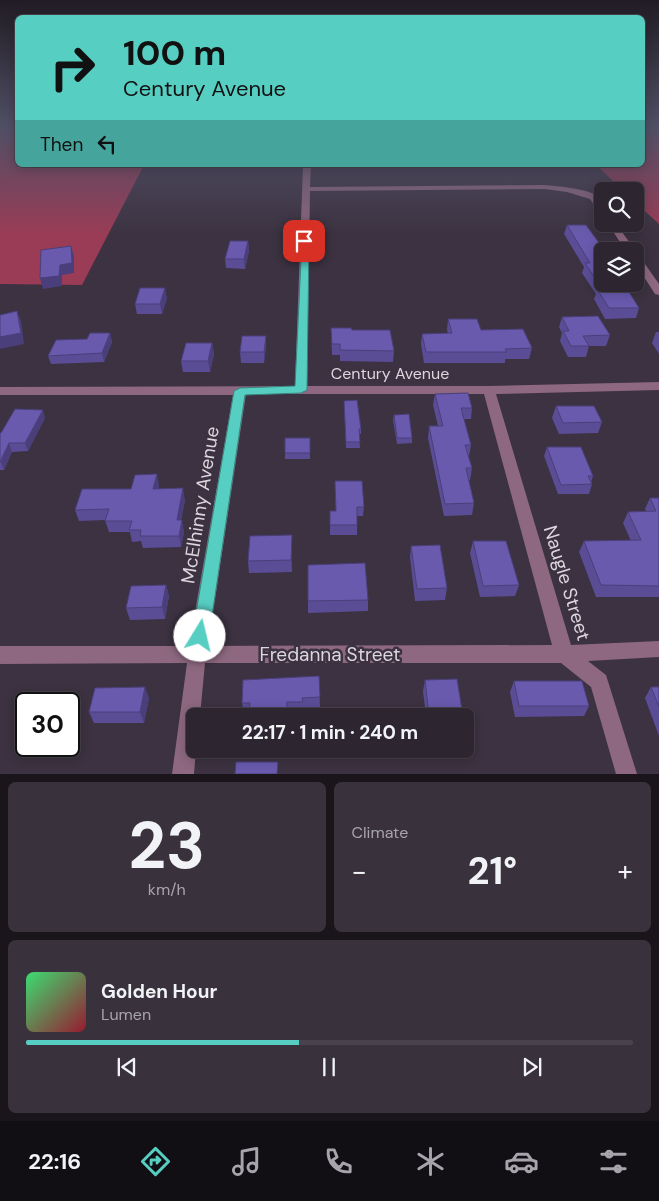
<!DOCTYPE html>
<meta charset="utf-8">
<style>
:root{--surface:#2d2631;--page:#39323d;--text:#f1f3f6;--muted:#a7a5ab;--line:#48434d;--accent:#57cec2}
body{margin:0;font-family:"DM Sans",sans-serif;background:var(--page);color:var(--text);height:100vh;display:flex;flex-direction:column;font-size:19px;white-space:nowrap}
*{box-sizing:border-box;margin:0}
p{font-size:16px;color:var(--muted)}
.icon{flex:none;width:28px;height:28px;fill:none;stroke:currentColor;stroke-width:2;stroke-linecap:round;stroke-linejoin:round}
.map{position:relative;height:774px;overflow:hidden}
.panel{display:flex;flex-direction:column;gap:8px;padding:8px;background:#19151b;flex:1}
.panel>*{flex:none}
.top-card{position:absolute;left:15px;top:15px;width:630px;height:152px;border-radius:8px;box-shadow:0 2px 12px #0003,0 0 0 1px var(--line);background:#57cec2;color:#111;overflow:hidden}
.buttons{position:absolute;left:594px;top:182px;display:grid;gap:10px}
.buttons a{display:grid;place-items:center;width:50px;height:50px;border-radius:8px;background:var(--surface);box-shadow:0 2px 12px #0003,0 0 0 1px var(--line);font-size:25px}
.speed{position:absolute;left:15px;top:692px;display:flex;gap:10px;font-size:25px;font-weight:700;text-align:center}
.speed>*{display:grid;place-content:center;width:65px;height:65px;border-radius:50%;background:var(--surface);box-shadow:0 2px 12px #0003,0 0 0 1px var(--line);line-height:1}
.speed .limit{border:2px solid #111;border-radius:8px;background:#fff;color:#111}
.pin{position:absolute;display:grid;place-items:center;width:42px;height:42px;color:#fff;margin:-21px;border-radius:10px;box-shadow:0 2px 8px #0006}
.me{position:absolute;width:55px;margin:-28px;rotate:9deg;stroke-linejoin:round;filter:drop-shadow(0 0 4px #0008)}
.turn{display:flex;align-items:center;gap:18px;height:105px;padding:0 25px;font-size:22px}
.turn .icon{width:65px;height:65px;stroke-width:2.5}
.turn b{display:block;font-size:35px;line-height:42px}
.then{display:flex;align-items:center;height:48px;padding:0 25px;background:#0003;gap:10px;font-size:19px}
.big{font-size:38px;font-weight:700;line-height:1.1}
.panel .tile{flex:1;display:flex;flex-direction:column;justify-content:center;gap:8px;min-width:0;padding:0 18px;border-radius:8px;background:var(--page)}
.panel .dial{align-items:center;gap:0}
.dial b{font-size:65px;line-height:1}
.song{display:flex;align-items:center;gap:15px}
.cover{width:60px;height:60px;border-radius:8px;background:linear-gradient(135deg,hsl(140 70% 55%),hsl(350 70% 35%))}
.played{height:5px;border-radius:2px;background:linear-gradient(90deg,var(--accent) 45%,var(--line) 45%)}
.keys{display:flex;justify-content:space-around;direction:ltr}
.heat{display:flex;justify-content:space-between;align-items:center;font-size:28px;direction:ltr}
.panel .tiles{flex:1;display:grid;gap:8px;grid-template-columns:1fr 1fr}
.tile:last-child{grid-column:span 2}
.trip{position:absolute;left:186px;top:708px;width:288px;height:50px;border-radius:8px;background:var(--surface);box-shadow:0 2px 12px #0003,0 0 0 1px var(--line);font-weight:700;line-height:50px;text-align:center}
.dock{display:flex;height:80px;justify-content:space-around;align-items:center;background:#120f14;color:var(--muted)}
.dock .icon{width:35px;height:35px}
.dock .current{color:var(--accent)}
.dock b{font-size:22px;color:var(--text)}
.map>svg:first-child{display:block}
.forest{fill:#9b3c56}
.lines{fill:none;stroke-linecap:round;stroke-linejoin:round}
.minor{fill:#8d6880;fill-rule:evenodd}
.wall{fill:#5a4d96}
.shaded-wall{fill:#4a3f7a}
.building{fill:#695aae;stroke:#4a3f7a}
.route{fill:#57cec2;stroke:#39867e}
.labels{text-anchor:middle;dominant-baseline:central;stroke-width:5;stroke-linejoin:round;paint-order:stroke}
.street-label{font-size:16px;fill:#dcd6df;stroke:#3c3241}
.near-street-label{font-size:19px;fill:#dcd6df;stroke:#3c3241}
</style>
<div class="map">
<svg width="659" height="774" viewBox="0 0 659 774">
<rect width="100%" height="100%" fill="#3c3241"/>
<!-- forest -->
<path class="forest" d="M0 128H17L18 165H144L82 285 0 284Z
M643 128H659V224L635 202V191H624L596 165H580H642Z"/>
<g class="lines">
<!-- minor -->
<path class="minor" d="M303 165H311L310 187 545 185C557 186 587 189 596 195 602 199 603 207 602 213L599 212 590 199 567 192 545 189 310 191 307 386H489L659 382V390L496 394 571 645 659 641V657L588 661 606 675 637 774H616L591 687 561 663H205L200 716H195L196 749 194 774H172L187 663 0 664V646H189L233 395H0V387L295 386ZM246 394H484L552 645 208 646Z
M608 224H616L636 251 635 252 626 251Z
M635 253 638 254 659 284V295L655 294 635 263Z"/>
</g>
<!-- wall -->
<path class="wall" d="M567 225 602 251 639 308 636 318 605 319 594 299 596 294 582 273 584 267 564 234Z
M248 241 249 251 245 269 226 268 225 259Z
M167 298 162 314H137L135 304Z
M562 317 610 335 606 346H589L586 357H568L560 341 562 333 559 327Z
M448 319 481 330 532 348 529 359H505V363H424L421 344 422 334 448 333 447 330Z
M331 328 352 330 394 351 393 362 340 361V355H332Z
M656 332H659V354L652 343Z
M110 333 112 342 104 362 51 364 48 356 87 339Z
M266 336V347L264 363H241L240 352Z
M212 343 214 354 210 372H183L181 361Z
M435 394 472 408 471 419H464L471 445 469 456H468L472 468 470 480H468L474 503 472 515 444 516 428 438 429 426H438L433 405Z
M344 401 361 429V434H359L360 448H346Z
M556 406 602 422 598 433 559 434 552 418Z
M394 415 412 438V443L397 444 393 420Z
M45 418 28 451 12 452 4 470H0V433Z
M310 438V459H285V453Z
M547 447 593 476 591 483 592 484 589 494H558L544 456Z
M335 481 364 507 363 516H357V535H330V511H336Z
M159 485 158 489 185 500 181 520 184 532 181 547 143 548 141 541 132 542 130 532H109L105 520 79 521 75 510 131 489Z
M650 498H659V597H596L579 552 584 541H631L623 523 628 512 646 511 645 509Z
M473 541 519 585 515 596 480 597 470 553Z
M411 546 447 588 445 600 415 601 410 557Z
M292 547V572L249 573 248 561Z
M308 565 368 600V611L308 613Z
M166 585 169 596 165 619 130 620 126 608Z
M319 676 320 708 303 709V712L244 714 242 703Z
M425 680 463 716H426L423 691Z
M514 681 589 706 584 716 515 717 510 692Z
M651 687H659V736L645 698Z
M149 698 144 723H94L89 712Z
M376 749H402L401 752H376Z"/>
<!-- shaded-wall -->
<path class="shaded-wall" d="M248 241 249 251 245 269 244 259Z
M71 246 74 256V273L62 275V286L43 289 40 278 60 265Z
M165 288 167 298 162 314 160 304Z
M17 311 21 321 24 344 0 349V337Z
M110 333 112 342 104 362 102 353Z
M266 336V347L264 363V352Z
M212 343 214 354 210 372 208 361Z
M43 410 45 418 28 451 25 443Z
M9 443 12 452 4 470 1 462Z
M157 474 159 485 156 500 153 489Z
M183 488 185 500 179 532 177 520Z
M182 520 184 532 181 547 179 536Z
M292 535V572L291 560Z
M166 585 169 596 165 619 162 607Z
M145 687 149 698 144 723 140 712Z"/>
<!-- building -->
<path class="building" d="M567 225H586L605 251H602V284H624L639 308H609L597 289H602L585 263H590Z
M230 241H248L244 259H225Z
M71 246 72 263 60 265 59 276 40 278 41 250Z
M140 288H165L160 304H135Z
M17 311 21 333 0 337V315Z
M598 316 610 335 583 336 589 346H571L563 331H569L562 317Z
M448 319H477L481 330 523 329 532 348 505 349 507 352H426L422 334 452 333Z
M331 328H351L352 330H390L394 351 340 350V344H332Z
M90 333H110L102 353 48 356 56 340 87 339Z
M242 336H266L264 352H240Z
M186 343H212L208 361H181Z
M468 393 472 408H461L471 445H465L472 468H466L474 503 445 504 429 426H443L435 394Z
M357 400 361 429H359L360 442H346L344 401Z
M556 406H594L602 422 563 423Z
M15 409 43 410 25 443H9L0 462V433H1Z
M409 414 412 438H397L394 415Z
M285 438H310V453H285Z
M547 447H581L593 476H588L592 484 561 485Z
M157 474 153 489 183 488 177 520H182L179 536H140L141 530H129L132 521H105L109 509 75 510 82 489H131L135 475Z
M335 481H362L364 507H357V525H330V511H336Z
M650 498H659V586L601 585 584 541 641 540 628 512 656 511Z
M292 535 291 560 248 561 250 536Z
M473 541H506L519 585 483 586Z
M440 545 447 588 417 589 411 546Z
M365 563 368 600 308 601V565Z
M166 585 162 607 126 608 131 586Z
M319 676 320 697 302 698 303 702H287V716H249L250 703H242L243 680Z
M457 679 463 716H429L425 680Z
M514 681H582L589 706H519Z
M145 687 140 712H89L95 688Z
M651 687H659V707Z
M236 762H278L277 774H235Z"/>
<!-- sky -->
<linearGradient id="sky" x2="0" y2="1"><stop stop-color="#211c24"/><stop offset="0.54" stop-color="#504f65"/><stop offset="1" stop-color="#504f65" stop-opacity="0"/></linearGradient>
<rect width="659" height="236" fill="url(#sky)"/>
<!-- route -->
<path class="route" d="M302 240 309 241 307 390 301 393 245 395 209 636 206 641 200 643 195 641 192 636 234 391 240 388 295 386Z"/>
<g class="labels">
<!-- street labels -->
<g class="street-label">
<text x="390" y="373">Century Avenue</text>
</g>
<!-- near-street labels -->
<g class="near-street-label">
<text transform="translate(200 505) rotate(-81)">McElhinny Avenue</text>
<text transform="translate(567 583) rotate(73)">Naugle Street</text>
<text x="330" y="654">Fredanna Street</text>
</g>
</g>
</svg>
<div class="buttons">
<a><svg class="icon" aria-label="search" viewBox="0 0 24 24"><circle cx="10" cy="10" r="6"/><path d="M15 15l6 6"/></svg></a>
<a><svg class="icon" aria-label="layers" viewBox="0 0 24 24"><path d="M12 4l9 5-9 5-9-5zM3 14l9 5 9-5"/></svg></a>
</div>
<div class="speed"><div class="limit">30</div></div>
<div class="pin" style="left:304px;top:241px;background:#d93025"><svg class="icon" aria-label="arrive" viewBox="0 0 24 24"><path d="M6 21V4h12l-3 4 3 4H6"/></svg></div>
<svg class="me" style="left:200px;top:636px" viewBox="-20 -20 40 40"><circle r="19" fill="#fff"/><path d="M0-13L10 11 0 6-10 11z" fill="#57cec2"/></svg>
<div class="trip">22:17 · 1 min · 240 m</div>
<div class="top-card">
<div class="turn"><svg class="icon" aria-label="right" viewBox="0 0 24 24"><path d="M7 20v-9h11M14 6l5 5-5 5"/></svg><div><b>100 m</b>Century Avenue</div></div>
<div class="then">Then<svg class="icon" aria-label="left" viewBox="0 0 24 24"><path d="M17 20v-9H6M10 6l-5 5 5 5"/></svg></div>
</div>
</div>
<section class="panel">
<div class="tiles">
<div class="tile dial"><b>23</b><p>km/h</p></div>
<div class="tile"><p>Climate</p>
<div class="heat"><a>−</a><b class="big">21°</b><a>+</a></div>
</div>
<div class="tile">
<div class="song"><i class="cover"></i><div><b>Golden Hour</b><p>Lumen</p></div></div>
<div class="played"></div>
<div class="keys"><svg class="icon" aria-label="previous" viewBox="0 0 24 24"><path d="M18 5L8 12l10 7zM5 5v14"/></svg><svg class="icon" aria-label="pause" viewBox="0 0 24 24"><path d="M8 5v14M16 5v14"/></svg><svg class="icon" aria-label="next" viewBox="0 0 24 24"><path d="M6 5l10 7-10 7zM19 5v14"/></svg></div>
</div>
</div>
</section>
<nav class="dock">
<b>22:16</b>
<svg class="icon current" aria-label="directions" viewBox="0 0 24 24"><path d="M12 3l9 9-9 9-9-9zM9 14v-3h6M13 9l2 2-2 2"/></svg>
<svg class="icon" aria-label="music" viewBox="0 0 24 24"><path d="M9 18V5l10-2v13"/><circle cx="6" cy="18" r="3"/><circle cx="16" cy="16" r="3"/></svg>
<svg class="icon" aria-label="phone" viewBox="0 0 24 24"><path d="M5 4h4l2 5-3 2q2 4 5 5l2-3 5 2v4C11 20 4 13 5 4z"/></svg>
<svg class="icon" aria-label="climate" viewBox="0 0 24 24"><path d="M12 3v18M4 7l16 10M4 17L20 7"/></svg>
<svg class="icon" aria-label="car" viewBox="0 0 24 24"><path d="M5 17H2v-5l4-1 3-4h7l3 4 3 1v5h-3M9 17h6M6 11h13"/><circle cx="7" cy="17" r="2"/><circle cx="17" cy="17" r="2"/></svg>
<svg class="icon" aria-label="filters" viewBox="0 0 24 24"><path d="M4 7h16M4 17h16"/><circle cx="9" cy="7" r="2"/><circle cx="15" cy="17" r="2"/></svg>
</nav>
